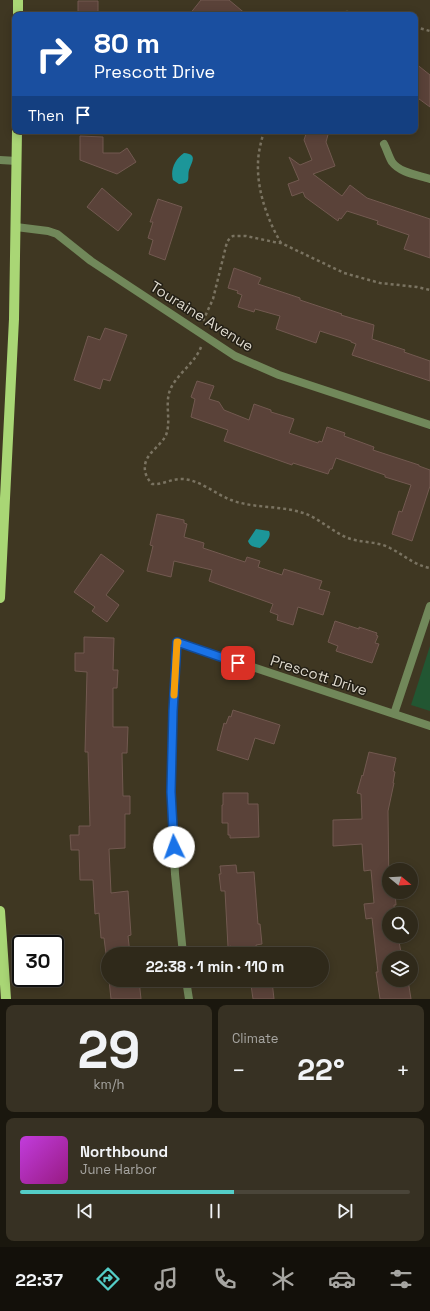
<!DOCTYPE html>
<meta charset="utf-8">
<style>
:root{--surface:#2f291a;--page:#373123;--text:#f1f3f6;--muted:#a7a6a2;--line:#4a4539;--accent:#54cdc7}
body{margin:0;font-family:"Space Grotesk",sans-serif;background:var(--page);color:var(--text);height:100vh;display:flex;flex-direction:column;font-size:15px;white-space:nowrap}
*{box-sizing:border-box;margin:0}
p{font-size:13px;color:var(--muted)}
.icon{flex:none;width:22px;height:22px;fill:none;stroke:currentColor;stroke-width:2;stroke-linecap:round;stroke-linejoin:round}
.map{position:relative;height:999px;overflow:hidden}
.side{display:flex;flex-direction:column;gap:6px;padding:6px;background:#1a170e;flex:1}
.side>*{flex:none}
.hud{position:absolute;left:12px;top:12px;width:406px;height:122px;border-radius:8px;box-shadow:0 2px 10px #0003,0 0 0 1px var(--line);background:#1a4fa0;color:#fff;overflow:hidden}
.needle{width:26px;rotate:108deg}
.buttons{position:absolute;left:382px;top:863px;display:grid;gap:8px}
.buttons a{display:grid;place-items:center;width:36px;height:36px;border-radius:50%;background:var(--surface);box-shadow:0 2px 10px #0003,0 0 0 1px var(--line);font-size:20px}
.speed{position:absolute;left:12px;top:935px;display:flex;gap:8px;font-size:20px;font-weight:700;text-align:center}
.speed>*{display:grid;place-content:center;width:52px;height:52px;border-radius:50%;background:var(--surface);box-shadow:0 2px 10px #0003,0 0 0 1px var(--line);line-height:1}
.speed .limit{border:2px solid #111;border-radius:6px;background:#fff;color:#111}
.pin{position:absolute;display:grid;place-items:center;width:34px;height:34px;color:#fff;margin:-17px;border-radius:8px;box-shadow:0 2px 6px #0006}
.me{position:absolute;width:44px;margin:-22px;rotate:357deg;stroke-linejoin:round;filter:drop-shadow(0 0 3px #0008)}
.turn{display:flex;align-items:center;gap:14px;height:84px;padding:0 16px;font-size:18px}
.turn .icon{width:52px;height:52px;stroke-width:2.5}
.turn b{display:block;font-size:28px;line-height:34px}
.then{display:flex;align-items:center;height:38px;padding:0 16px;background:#0003;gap:8px;font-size:15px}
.big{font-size:30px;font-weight:700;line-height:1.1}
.side .widget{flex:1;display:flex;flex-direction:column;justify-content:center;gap:6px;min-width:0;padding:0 14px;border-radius:8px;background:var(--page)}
.side .dial{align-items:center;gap:0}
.dial b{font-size:52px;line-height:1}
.song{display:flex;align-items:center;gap:12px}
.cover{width:48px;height:48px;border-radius:6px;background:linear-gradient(135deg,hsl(290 70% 55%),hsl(310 70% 35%))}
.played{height:4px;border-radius:2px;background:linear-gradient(90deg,var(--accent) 55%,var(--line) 55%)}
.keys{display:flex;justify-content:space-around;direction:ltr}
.heat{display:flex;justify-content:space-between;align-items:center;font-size:22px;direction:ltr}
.side .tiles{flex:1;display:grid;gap:6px;grid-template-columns:1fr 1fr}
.widget:last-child{grid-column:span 2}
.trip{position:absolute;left:101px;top:947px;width:228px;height:40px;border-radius:20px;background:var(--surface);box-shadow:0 2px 10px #0003,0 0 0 1px var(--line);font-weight:700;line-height:40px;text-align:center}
.tab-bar{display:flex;height:64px;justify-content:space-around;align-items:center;background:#13100a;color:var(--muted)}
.tab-bar .icon{width:28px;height:28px}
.tab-bar .on{color:var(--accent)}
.tab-bar b{font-size:18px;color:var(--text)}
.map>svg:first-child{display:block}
.green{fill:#225632}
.water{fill:#1c9699}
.building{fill:#5a4239;stroke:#725950}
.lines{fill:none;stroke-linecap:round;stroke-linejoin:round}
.path{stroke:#7a7361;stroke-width:2.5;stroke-dasharray:3 3;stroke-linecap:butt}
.minor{stroke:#71885a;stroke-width:8}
.primary{stroke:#a9d675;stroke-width:10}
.route-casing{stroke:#114b97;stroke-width:10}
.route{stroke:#1a73e8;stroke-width:7}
.slow{stroke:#f59e0b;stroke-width:7}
.labels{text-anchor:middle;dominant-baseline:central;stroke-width:3;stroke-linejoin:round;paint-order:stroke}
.street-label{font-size:15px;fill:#ddd8cc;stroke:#231f15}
</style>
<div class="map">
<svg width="430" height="999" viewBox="0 0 430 999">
<rect width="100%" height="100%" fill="#3f3722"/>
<!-- green -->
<path class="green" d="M430 646V711L411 705Z"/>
<!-- water -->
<path class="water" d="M184 153C198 154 192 162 189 170 187 178 192 183 179 184L173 180C170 170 175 159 184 153Z
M256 529 269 531C272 537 265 544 260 548 255 547 250 547 248 541Z"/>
<!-- building -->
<path class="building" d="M201 0H229L247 15H189Z
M78 1H98V15H78Z
M415 63 430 75V107L415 96Z
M307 131H329L326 142 335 166 313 174 342 196 350 185 367 198 430 219V258L404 249 409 235 377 224 378 221 347 211 341 219 339 218 338 221 305 197 303 192 292 196 288 184 299 180 289 157 300 165 312 160 304 140Z
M80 136 103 137V153H120L127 148 136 162 117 174 80 160Z
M102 188 132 214 118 231 87 207Z
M158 199 182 207 165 260 149 254 153 240 148 238 153 222H150Z
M234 268 261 278 258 284 300 298V300L342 314 341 315 374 325 372 339 405 350 404 352 430 361V381L352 355 356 344 351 342V341L320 331 316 343 276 329 280 316 255 309 254 312 238 307 242 295 237 293 238 291 228 288Z
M105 328 127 335 110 381 103 379 100 389 74 380 88 336 100 340Z
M197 381 214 386 209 399 219 402 224 410 249 420 254 404 271 410V412L294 419 289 433 318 443 319 441 322 442 327 427 345 433 344 436 374 447 373 450 419 465V466L430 470V486L412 541 392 534 399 511 402 512 411 485 385 477V475L336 458 332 469H330L328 474 293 463 292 465 224 441 228 430 191 417 195 399 191 397Z
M157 514 184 520V523L187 524 184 537 204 543 203 548 245 562 247 557 260 561 258 567 282 575 284 569 322 581 319 589 330 592 323 615 298 607 293 625 277 620 278 615 270 612 273 604 209 581 212 570 174 561 171 577 147 571 153 546 150 545Z
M101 554 124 571 106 595 119 605 107 622 92 611 95 607 74 592Z
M335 621 359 629V627L377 633 376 635 378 636 375 643 379 644 372 663 336 651 338 646 328 642Z
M84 637 114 638 113 670H118L117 688H113V727H128L127 753H122L123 796H130V814H125V848L109 849 111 893 128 891 131 935 128 936 130 954H106L104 938H101L99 913 95 914 93 880H80L79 850H71L70 835H79V826H90L88 752H85L87 672 75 671V653H84Z
M233 710 280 725 274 744 255 738 248 760 217 750 224 723 226 724 229 716 231 717Z
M369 752 396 758 393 771 395 772 393 783H394L388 811 389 892H395L396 905H394L395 914H389V936H398L402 958H389V980H408L411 999H380L376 972H378L372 918 366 919 364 904 374 903 371 870 364 871 362 844 333 846V820L362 819 361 794 357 793 362 775 363 776Z
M223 793H248V804H258L259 837 230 838V835H228V823H222V805H223Z
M236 865 237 873 254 872 258 924H260L262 944 256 945 257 954H232L231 946 228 947 225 891H221L219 874H221L220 866Z
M109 980H139L141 999H111Z
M272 981 274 999H253L251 985Z"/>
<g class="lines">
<!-- path -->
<path class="path" d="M334 15 347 12 362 15
M415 27 430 31
M264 131C261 142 258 153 258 164 257 191 268 221 281 243
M203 321 213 299 227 242 230 238 233 236H246L274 242 281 243 344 273 380 283 417 287 430 290
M201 347C196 361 179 373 172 386 163 401 172 420 166 435 161 446 147 452 145 465 144 473 147 478 152 484 162 485 171 479 181 479 199 479 215 494 231 500 255 509 282 505 306 514 321 520 333 532 348 538 361 543 377 541 390 548 404 555 414 565 430 568"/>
<!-- minor -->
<path class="minor" d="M384 144C387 150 389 157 392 162 400 173 418 175 430 179
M0 160 17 161
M16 227 48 231 57 234 91 261 235 356 279 375 430 425
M394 714 430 606
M183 954 175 874 171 792 173 711 177 642 430 726
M186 980 189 999"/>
<!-- primary -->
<path class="primary" d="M18 15V0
M0 598 14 319 17 131
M0 911 6 999"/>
</g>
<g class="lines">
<defs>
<path id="route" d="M174 847 171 792 173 711 177 642 238 663"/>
</defs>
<!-- route casing -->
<use href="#route" class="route-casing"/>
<!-- route -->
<use href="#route" class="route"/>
<!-- slow -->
<path class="slow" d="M174 695 177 642H178"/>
</g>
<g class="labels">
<!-- street labels -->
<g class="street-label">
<text transform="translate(202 316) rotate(32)">Touraine Avenue</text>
<text transform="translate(319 675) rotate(18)">Prescott Drive</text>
</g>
</g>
</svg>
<div class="buttons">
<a><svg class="needle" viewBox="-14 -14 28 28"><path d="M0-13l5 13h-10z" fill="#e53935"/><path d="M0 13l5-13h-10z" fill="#a7a6a2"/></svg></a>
<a><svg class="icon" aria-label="search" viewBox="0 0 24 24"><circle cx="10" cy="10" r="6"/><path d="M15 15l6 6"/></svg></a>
<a><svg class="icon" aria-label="layers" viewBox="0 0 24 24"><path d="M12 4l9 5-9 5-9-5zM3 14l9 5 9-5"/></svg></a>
</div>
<div class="speed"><div class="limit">30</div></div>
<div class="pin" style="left:238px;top:663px;background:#d93025"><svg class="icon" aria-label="arrive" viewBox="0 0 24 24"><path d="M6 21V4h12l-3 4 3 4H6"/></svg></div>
<svg class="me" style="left:174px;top:847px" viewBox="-20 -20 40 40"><circle r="19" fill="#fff"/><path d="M0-13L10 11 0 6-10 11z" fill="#1a73e8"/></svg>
<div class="trip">22:38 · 1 min · 110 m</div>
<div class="hud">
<div class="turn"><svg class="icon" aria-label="right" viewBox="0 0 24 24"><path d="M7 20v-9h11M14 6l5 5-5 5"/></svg><div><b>80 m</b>Prescott Drive</div></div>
<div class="then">Then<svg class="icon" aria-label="arrive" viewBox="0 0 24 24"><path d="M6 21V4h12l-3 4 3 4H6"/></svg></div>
</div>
</div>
<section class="side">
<div class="tiles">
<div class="widget dial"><b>29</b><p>km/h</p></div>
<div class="widget"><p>Climate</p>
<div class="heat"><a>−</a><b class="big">22°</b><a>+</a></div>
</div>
<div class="widget">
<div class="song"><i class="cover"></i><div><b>Northbound</b><p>June Harbor</p></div></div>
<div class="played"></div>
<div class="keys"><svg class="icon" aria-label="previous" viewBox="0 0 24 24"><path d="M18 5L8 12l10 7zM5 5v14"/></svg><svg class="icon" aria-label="pause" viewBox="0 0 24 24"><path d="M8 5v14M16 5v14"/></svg><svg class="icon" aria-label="next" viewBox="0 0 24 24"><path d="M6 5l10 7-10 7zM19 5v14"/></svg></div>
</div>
</div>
</section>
<nav class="tab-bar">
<b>22:37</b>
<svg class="icon on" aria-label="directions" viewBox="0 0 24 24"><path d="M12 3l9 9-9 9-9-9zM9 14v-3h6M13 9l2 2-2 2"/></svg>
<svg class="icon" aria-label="music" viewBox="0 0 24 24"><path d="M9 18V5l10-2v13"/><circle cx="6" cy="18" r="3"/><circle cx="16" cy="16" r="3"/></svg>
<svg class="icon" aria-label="phone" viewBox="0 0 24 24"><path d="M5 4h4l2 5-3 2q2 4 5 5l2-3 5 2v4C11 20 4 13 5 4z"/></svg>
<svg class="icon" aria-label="climate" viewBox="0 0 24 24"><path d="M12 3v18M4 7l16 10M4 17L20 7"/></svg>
<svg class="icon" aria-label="car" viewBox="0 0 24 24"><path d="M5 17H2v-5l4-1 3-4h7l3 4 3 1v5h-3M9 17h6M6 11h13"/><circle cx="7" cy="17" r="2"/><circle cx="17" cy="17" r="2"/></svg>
<svg class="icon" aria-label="filters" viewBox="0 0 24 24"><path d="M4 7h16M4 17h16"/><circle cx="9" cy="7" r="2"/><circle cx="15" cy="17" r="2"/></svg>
</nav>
